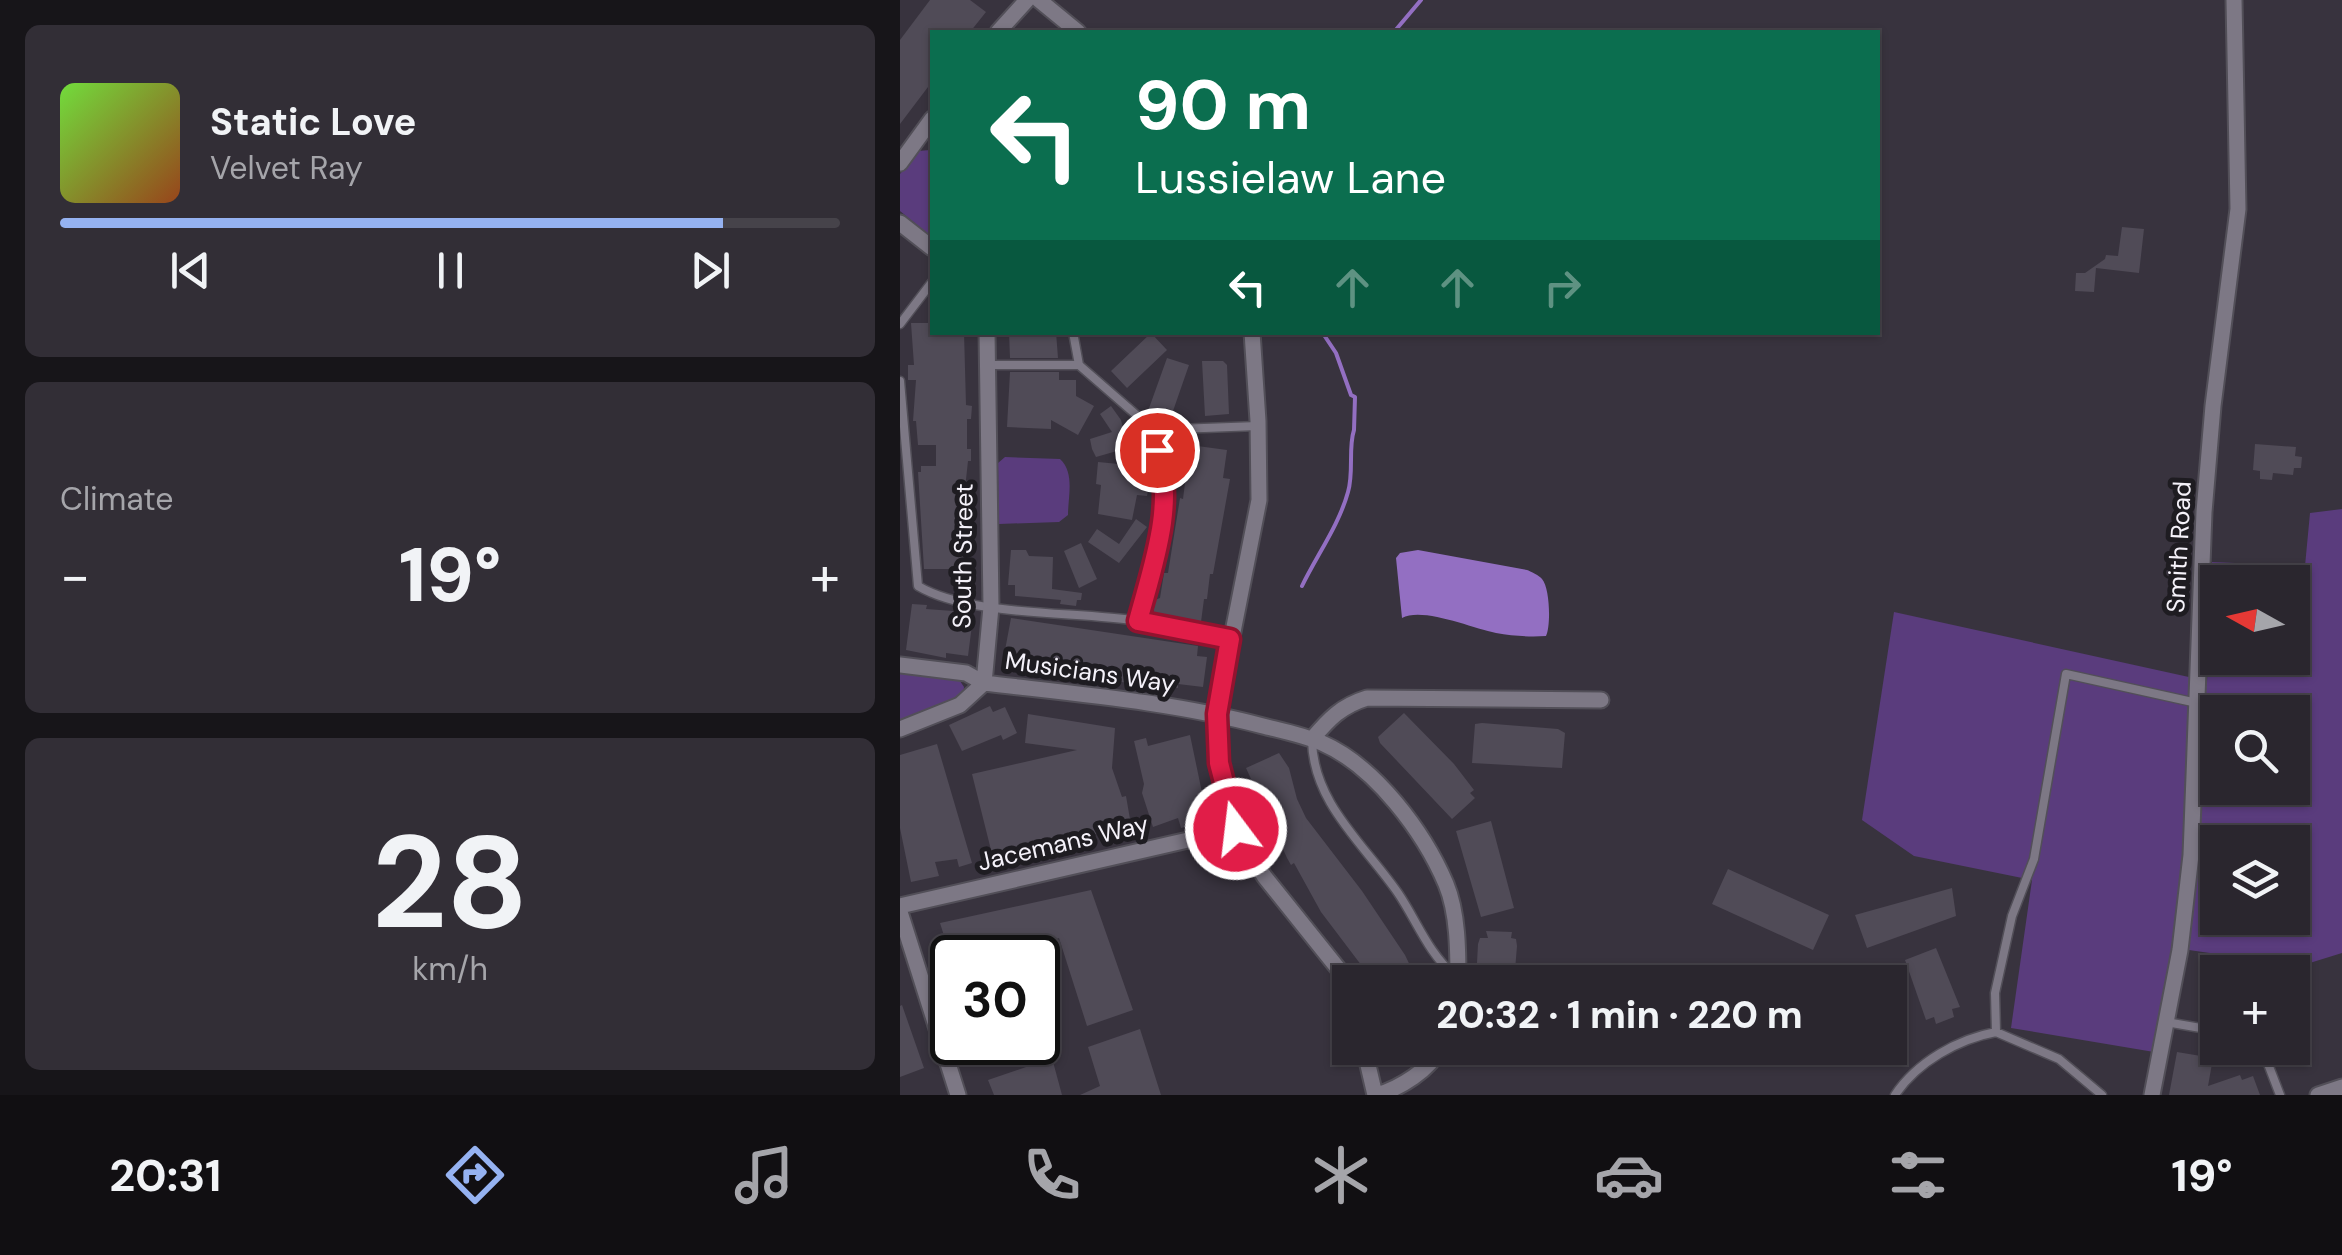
<!DOCTYPE html>
<meta charset="utf-8">
<style>
:root{--surface:#2a262e;--page:#322e36;--text:#f1f3f6;--muted:#a5a5aa;--line:#46434a;--accent:#95b2f1}
body{margin:0;font-family:"DM Sans",sans-serif;background:var(--page);color:var(--text);height:100vh;display:flex;flex-direction:column;font-size:38px;white-space:nowrap}
*{box-sizing:border-box;margin:0}
p{font-size:32px;color:var(--muted)}
.icon{flex:none;width:55px;height:55px;fill:none;stroke:currentColor;stroke-width:2;stroke-linecap:round;stroke-linejoin:round}
.map{position:relative;flex:1;overflow:hidden}
.sheet{display:flex;flex-direction:column;gap:25px;padding:25px;background:#171519;width:900px}
.sheet>*{flex:none}
.top-card{position:absolute;left:30px;top:30px;width:950px;height:305px;border-radius:0px;box-shadow:0 2px 8px #0004,0 0 0 2px var(--line);background:#0b6e4f;color:#fff;overflow:hidden}
.needle{width:65px;rotate:278deg}
.fabs{position:absolute;left:1300px;top:565px;display:grid;gap:20px}
.fabs a{display:grid;place-items:center;width:110px;height:110px;border-radius:0px;background:var(--surface);box-shadow:0 2px 8px #0004,0 0 0 2px var(--line);font-size:50px}
.speed{position:absolute;left:30px;top:935px;display:flex;gap:20px;font-size:50px;font-weight:700;text-align:center}
.speed>*{display:grid;place-content:center;width:130px;height:130px;border-radius:50%;background:var(--surface);box-shadow:0 2px 8px #0004,0 0 0 2px var(--line);line-height:1}
.speed .limit{border:5px solid #111;border-radius:15px;background:#fff;color:#111}
.pin{position:absolute;display:grid;place-items:center;width:85px;height:85px;color:#fff;margin:-42px;border:5px solid #fff;border-radius:50%;box-shadow:0 2px 10px #0007}
.me{position:absolute;width:110px;margin:-55px;rotate:345deg;stroke-linejoin:round;filter:drop-shadow(0 0 8px #0008)}
.turn{display:flex;align-items:center;gap:35px;height:210px;padding:0 40px;font-size:45px}
.turn .icon{width:130px;height:130px;stroke-width:2.5}
.turn b{display:block;font-size:70px;line-height:85px}
.lanes{display:flex;align-items:center;height:95px;padding:0 40px;background:#0003;justify-content:center;gap:50px;direction:ltr}
.lanes .off{opacity:.35}
.big{font-size:75px;font-weight:800;line-height:1.1}
.sheet .tile{flex:1;display:flex;flex-direction:column;justify-content:center;gap:15px;min-width:0;padding:0 35px;border-radius:15px;background:var(--page)}
.sheet .dial{align-items:center;gap:0}
.dial b{font-size:130px;line-height:1}
.song{display:flex;align-items:center;gap:30px}
.cover{width:120px;height:120px;border-radius:15px;background:linear-gradient(135deg,hsl(100 70% 55%),hsl(20 70% 35%))}
.played{height:10px;border-radius:5px;background:linear-gradient(90deg,var(--accent) 85%,var(--line) 85%)}
.keys{display:flex;justify-content:space-around;direction:ltr}
.heat{display:flex;justify-content:space-between;align-items:center;font-size:55px;direction:ltr}
.trip{position:absolute;left:432px;top:965px;width:575px;height:100px;border-radius:0px;background:var(--surface);box-shadow:0 2px 8px #0004,0 0 0 2px var(--line);font-weight:800;line-height:100px;text-align:center}
.dock{display:flex;height:160px;justify-content:space-around;align-items:center;background:#110f12;color:var(--muted)}
.dock .icon{width:70px;height:70px}
.dock .current{color:var(--accent)}
.dock b{font-size:45px;color:var(--text)}
main{display:flex;flex:1;min-height:0}
.map>svg:first-child{display:block}
.green{fill:#5a3c7d;fill-rule:evenodd}
.water{fill:#936fc2}
.lines{fill:none;stroke-linecap:round;stroke-linejoin:round}
.stream{stroke:#936fc2;stroke-width:4}
.building{fill:#504b57}
.lane-casing{stroke:#524f58;stroke-width:11}
.street-casing{stroke:#524f58;stroke-width:19}
.lane{stroke:#7d7885;stroke-width:8}
.street{stroke:#7d7885;stroke-width:15}
.route-casing{stroke:#92132f;stroke-width:25}
.route{stroke:#e11d48;stroke-width:18}
.labels{text-anchor:middle;dominant-baseline:central;stroke-width:10;stroke-linejoin:round;paint-order:stroke}
.street-label{font-size:25px;fill:#f5f2fa;stroke:#1e1c21}
</style>
<main>
<section class="sheet">
<div class="tile">
<div class="song"><i class="cover"></i><div><b>Static Love</b><p>Velvet Ray</p></div></div>
<div class="played"></div>
<div class="keys"><svg class="icon" aria-label="previous" viewBox="0 0 24 24"><path d="M18 5L8 12l10 7zM5 5v14"/></svg><svg class="icon" aria-label="pause" viewBox="0 0 24 24"><path d="M8 5v14M16 5v14"/></svg><svg class="icon" aria-label="next" viewBox="0 0 24 24"><path d="M6 5l10 7-10 7zM19 5v14"/></svg></div>
</div>
<div class="tile"><p>Climate</p>
<div class="heat"><a>−</a><b class="big">19°</b><a>+</a></div>
</div>
<div class="tile dial"><b>28</b><p>km/h</p></div>
</section>
<div class="map">
<svg width="1442" height="1095" viewBox="0 0 1442 1095">
<rect width="100%" height="100%" fill="#38333e"/>
<!-- green -->
<path class="green" d="M30 150 32 152V237L0 211V174L18 151Z
M105 457 160 459C175 473 168 496 168 515L159 522 99 524 98 463Z
M1442 509V953L1400 966 1275 948 1254 1052 1111 1028 1132 880 1014 856 962 820 994 612 1307 681 1312 562 1405 566 1410 513ZM1318 582H1392V658H1318ZM1318 712H1392V788H1318ZM1318 842H1392V918H1318Z
M0 672 60 681 64 687 63 694 0 724Z"/>
<!-- water -->
<path class="water" d="M518 550 627 570C630 571 640 576 642 579 650 588 651 626 646 636 629 637 613 636 596 633 571 628 523 607 502 618L496 558 500 553Z"/>
<g class="lines">
<!-- stream -->
<path class="stream" d="M494 32 521 0
M402 586C417 555 439 525 448 492 454 472 448 448 454 430L455 397 451 395 436 353 422 332"/>
</g>
<!-- building -->
<path class="building" d="M30 0H70L86 12 70 32H32V91L28 87 0 124V40Z
M1222 227 1244 229 1239 273 1196 268 1194 292 1175 291 1176 273H1185L1205 259 1206 255 1218 256Z
M11 323H32V332H64L66 405 72 406 71 419H67V449H71V461H68L63 507V532H68L67 569H24L18 472H21V466H36V445H18L16 421H13L16 380H8V365H14Z
M109 332H156L158 358H110Z
M251 333 267 350 227 388 211 371Z
M267 358 289 365 273 411 266 408 263 416 248 411Z
M302 361H323L327 365 329 414 305 416Z
M110 372H159V380H176V396L194 406 178 435 151 420V429L107 427Z
M211 406 221 420 230 457 224 449 196 457 192 449 190 439 212 432 200 414Z
M1355 444 1396 447 1395 456 1402 457 1401 468H1394L1393 475 1373 473 1372 480 1360 479V471L1353 470Z
M290 445 327 450 323 478 330 479 313 574H310L307 599H304L301 622H296L253 616 255 600 260 598 264 573H268L280 498 283 499 287 467 276 466 277 452 289 454Z
M198 462 229 465 228 476 250 478 247 496 237 495 232 520 198 514 201 485 196 484Z
M236 519 247 527 219 563 188 542 197 529 219 544Z
M181 543 197 579 179 588 164 551Z
M111 550H126L129 556 153 557 152 589 182 593 181 600H177L176 606 160 604 161 600 115 596V585H108Z
M12 604 27 605 26 609 67 612 66 624 72 625 68 656 46 653V658L6 650Z
M111 618 298 646 297 656 307 657 303 687 278 684V688L236 679V684L221 682 222 678 103 661Z
M90 706 93 712 105 707 117 733 103 740 101 735 62 751 49 725Z
M504 713 554 764 574 790 570 793 575 798 552 819 480 743 478 737Z
M128 714 215 728 212 768 222 797 226 796 231 825 170 841 107 852 108 855 93 858 72 774 177 750 125 743Z
M582 723 658 729 665 733 662 768 572 763 575 724Z
M290 735 308 821 281 828 278 818 253 827 242 793 244 784 234 741 246 738 248 746Z
M37 744 72 863 59 867 57 859 35 862 39 876 11 882 0 828V755Z
M379 753 389 768 397 799 406 818 462 891 505 955 518 982H474L421 912 394 863 391 865 387 858 346 768Z
M591 821 614 908 581 917 556 831Z
M828 869 929 915 913 950 812 904Z
M1052 888 1056 916 967 948 955 915Z
M191 890 233 1010 187 1026 159 938 104 958H51L40 923Z
M586 931 612 932 611 938 616 939 617 946 614 982H576L578 944 580 938H588Z
M1036 948 1060 1007 1052 1009 1054 1017 1036 1024 1034 1017 1026 1020 1005 960Z
M1311 953 1318 954V1006L1303 1004Z
M2 1005 24 1068 0 1077V1006Z
M240 1029 261 1095H180L200 1086 188 1047Z
M1277 1052 1313 1058 1308 1086 1340 1075 1342 1080 1353 1076 1360 1095H1269Z
M152 1058 162 1095H94L88 1080Z"/>
<g class="lines">
<defs>
<path id="lane" d="M0 324 32 282
M173 332 179 365 248 425 264 470 259 542 238 621
M89 365H179
M0 381 18 586C70 617 177 611 238 621 269 626 299 633 329 639
M250 430 358 426
M412 740C413 803 464 844 498 893 517 921 528 953 555 976
M1266 1022 1318 1031
M1096 1032 1095 993 1112 916 1134 859 1166 674 1297 703
M1356 1048 1365 1056 1380 1095
M995 1095C1017 1062 1058 1039 1096 1032L1159 1059 1202 1095"/>
<path id="street" d="M139 0 178 32
M98 32 127 0
M0 163 32 119
M0 223 32 248
M352 332 358 421 359 500 317 713 319 763 336 829 364 876 448 981 450 987
M0 665 66 673 84 683C177 694 273 702 363 726 383 731 403 735 422 743 475 766 524 832 546 884 558 913 558 951 558 982
M0 729 60 705 84 683 91 607 87 332
M412 739C429 719 441 706 467 698L701 700
M0 906 336 829
M0 912 58 1095
M464 1048 475 1095
M477 1095C500 1088 530 1070 540 1048
M1252 1095 1280 950 1291 855 1304 512 1313 406 1338 209 1334 0
M1418 1095 1442 1087"/>
</defs>
<!-- lane casing -->
<use href="#lane" class="lane-casing"/>
<!-- street casing -->
<use href="#street" class="street-casing"/>
<!-- lane -->
<use href="#lane" class="lane"/>
<!-- street -->
<use href="#street" class="street"/>
</g>
<g class="lines">
<defs>
<path id="route" d="M257 450C276 504 252 568 238 621L330 639 317 714 319 763 336 829"/>
</defs>
<!-- route casing -->
<use href="#route" class="route-casing"/>
<!-- route -->
<use href="#route" class="route"/>
</g>
<g class="labels">
<!-- street labels -->
<g class="street-label">
<text transform="translate(1279 547) rotate(-87)">Smith Road</text>
<text transform="translate(63 556) rotate(-89)">South Street</text>
<text transform="translate(190 672) rotate(8)">Musicians Way</text>
<text transform="translate(163 843) rotate(-13)">Jacemans Way</text>
</g>
</g>
</svg>
<div class="fabs">
<a><svg class="needle" viewBox="-14 -14 28 28"><path d="M0-13l5 13h-10z" fill="#e53935"/><path d="M0 13l5-13h-10z" fill="#a5a5aa"/></svg></a>
<a><svg class="icon" aria-label="search" viewBox="0 0 24 24"><circle cx="10" cy="10" r="6"/><path d="M15 15l6 6"/></svg></a>
<a><svg class="icon" aria-label="layers" viewBox="0 0 24 24"><path d="M12 4l9 5-9 5-9-5zM3 14l9 5 9-5"/></svg></a>
<a>+</a>
</div>
<div class="speed"><div class="limit">30</div></div>
<div class="pin" style="left:257px;top:450px;background:#d93025"><svg class="icon" aria-label="arrive" viewBox="0 0 24 24"><path d="M6 21V4h12l-3 4 3 4H6"/></svg></div>
<svg class="me" style="left:336px;top:829px" viewBox="-20 -20 40 40"><circle r="17" fill="#e11d48" stroke="#fff" stroke-width="3"/><path d="M0-11L8 9 0 5-8 9z" fill="#fff"/></svg>
<div class="trip">20:32 · 1 min · 220 m</div>
<div class="top-card">
<div class="turn"><svg class="icon" aria-label="left" viewBox="0 0 24 24"><path d="M17 20v-9H6M10 6l-5 5 5 5"/></svg><div><b>90 m</b>Lussielaw Lane</div></div>
<div class="lanes"><svg class="icon" aria-label="left" viewBox="0 0 24 24"><path d="M17 20v-9H6M10 6l-5 5 5 5"/></svg><svg class="icon off" aria-label="ahead" viewBox="0 0 24 24"><path d="M12 20V5M6 11l6-6 6 6"/></svg><svg class="icon off" aria-label="ahead" viewBox="0 0 24 24"><path d="M12 20V5M6 11l6-6 6 6"/></svg><svg class="icon off" aria-label="right" viewBox="0 0 24 24"><path d="M7 20v-9h11M14 6l5 5-5 5"/></svg></div>
</div>
</div>
</main>
<nav class="dock">
<b>20:31</b>
<svg class="icon current" aria-label="directions" viewBox="0 0 24 24"><path d="M12 3l9 9-9 9-9-9zM9 14v-3h6M13 9l2 2-2 2"/></svg>
<svg class="icon" aria-label="music" viewBox="0 0 24 24"><path d="M9 18V5l10-2v13"/><circle cx="6" cy="18" r="3"/><circle cx="16" cy="16" r="3"/></svg>
<svg class="icon" aria-label="phone" viewBox="0 0 24 24"><path d="M5 4h4l2 5-3 2q2 4 5 5l2-3 5 2v4C11 20 4 13 5 4z"/></svg>
<svg class="icon" aria-label="climate" viewBox="0 0 24 24"><path d="M12 3v18M4 7l16 10M4 17L20 7"/></svg>
<svg class="icon" aria-label="car" viewBox="0 0 24 24"><path d="M5 17H2v-5l4-1 3-4h7l3 4 3 1v5h-3M9 17h6M6 11h13"/><circle cx="7" cy="17" r="2"/><circle cx="17" cy="17" r="2"/></svg>
<svg class="icon" aria-label="filters" viewBox="0 0 24 24"><path d="M4 7h16M4 17h16"/><circle cx="9" cy="7" r="2"/><circle cx="15" cy="17" r="2"/></svg>
<b>19°</b>
</nav>
